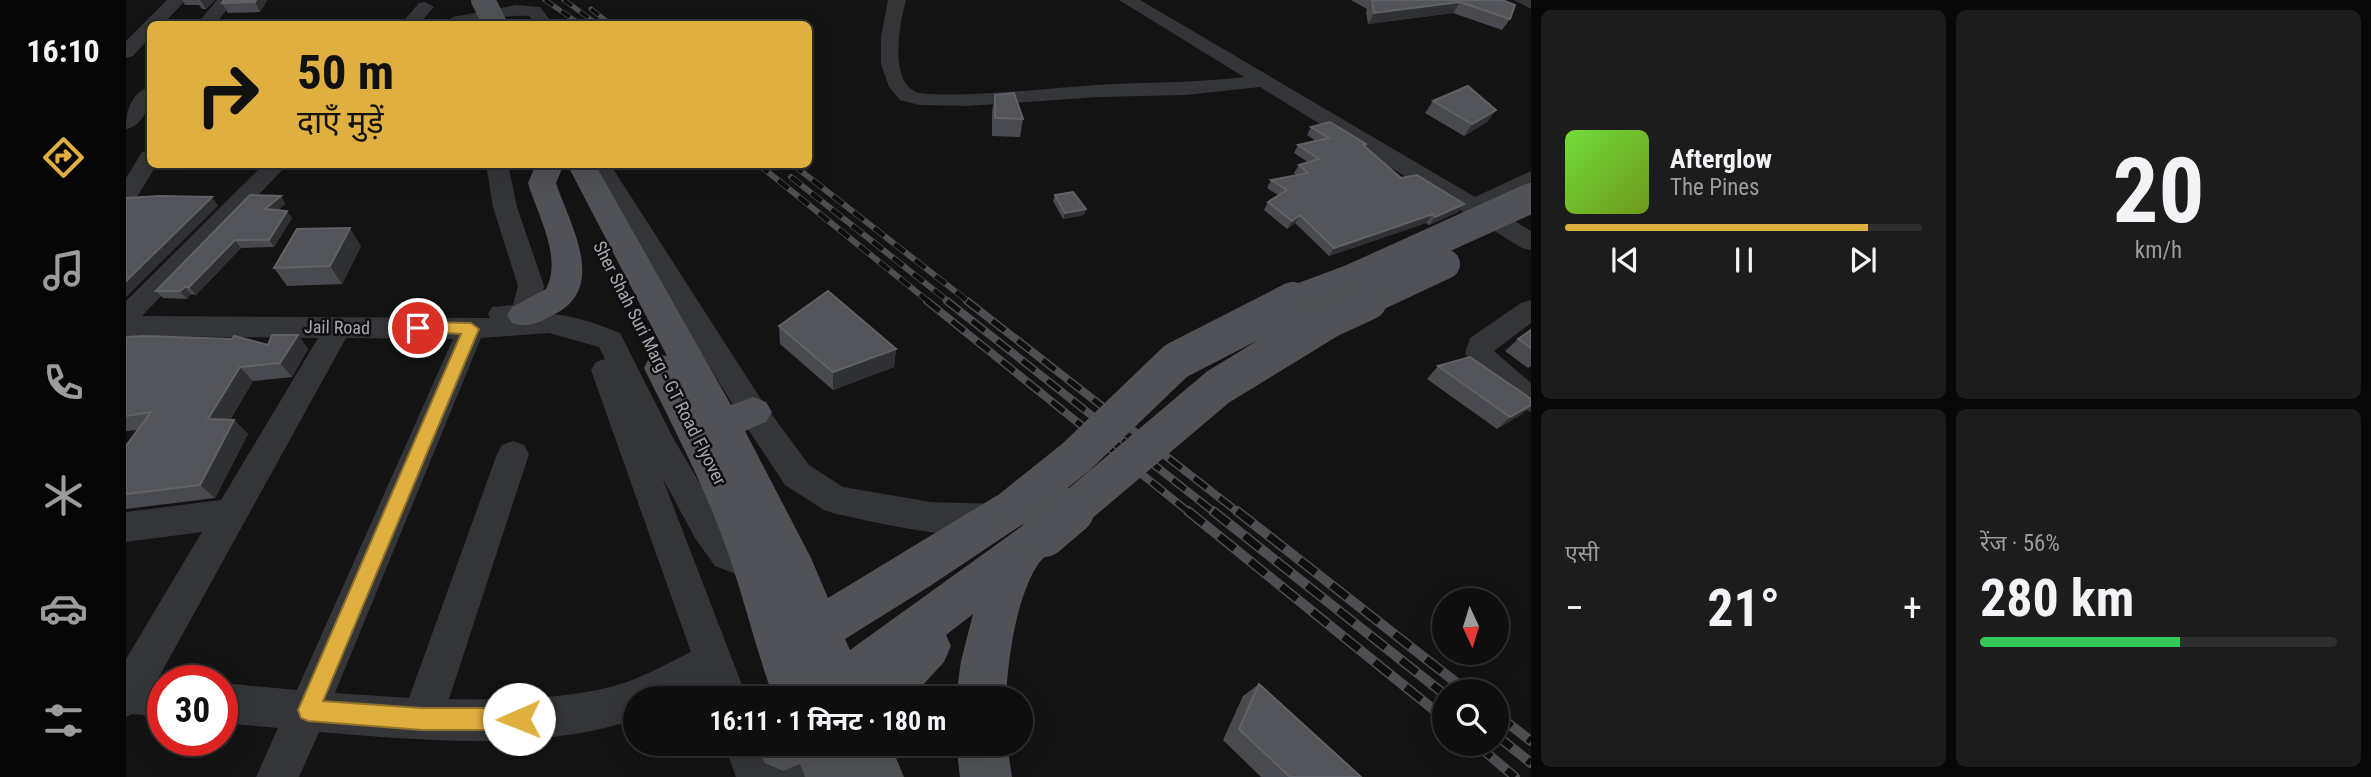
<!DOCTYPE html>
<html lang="hi">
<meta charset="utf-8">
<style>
:root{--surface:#0e0e0f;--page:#1c1c1d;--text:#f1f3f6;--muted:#9b9c9e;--line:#2e2e2f;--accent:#dfaf40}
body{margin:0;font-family:"Roboto Condensed","Noto Sans Devanagari",sans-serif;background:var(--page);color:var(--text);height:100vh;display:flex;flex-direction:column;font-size:26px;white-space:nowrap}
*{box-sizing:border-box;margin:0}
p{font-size:23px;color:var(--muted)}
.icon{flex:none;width:38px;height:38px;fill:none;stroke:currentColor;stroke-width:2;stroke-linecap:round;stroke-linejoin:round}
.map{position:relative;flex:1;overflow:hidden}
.details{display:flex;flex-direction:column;gap:10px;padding:10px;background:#080808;width:840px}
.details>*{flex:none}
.hud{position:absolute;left:21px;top:21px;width:665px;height:147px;border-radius:10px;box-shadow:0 7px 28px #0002,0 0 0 2px var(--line);background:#dfaf40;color:#111;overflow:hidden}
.needle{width:46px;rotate:176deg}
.controls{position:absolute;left:1306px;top:588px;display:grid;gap:14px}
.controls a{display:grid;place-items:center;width:77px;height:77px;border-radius:50%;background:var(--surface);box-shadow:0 7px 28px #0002,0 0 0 2px var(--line);font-size:35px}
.speed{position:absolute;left:21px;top:665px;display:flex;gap:14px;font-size:35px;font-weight:700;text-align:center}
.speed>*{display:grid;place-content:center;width:91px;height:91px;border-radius:50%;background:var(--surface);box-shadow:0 7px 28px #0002,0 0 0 2px var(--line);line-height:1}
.speed .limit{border:10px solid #d22;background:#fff;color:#111}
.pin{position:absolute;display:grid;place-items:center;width:60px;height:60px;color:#fff;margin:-30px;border:4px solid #fff;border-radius:50%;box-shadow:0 2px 7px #0007}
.me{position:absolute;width:77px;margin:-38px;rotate:269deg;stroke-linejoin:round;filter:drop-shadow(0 0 5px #0008)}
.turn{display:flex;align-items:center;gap:24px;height:147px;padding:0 35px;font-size:32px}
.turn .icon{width:91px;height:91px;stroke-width:2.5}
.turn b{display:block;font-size:49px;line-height:60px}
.big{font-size:52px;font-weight:700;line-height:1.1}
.details .tile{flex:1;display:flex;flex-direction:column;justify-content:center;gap:10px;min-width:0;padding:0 24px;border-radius:10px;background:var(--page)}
.details .dial{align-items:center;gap:0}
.dial b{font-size:91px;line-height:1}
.song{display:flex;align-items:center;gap:21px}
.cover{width:84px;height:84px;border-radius:10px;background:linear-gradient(135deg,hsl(100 70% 55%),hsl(80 70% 35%))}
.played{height:7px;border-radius:4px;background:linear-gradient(90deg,var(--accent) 85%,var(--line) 85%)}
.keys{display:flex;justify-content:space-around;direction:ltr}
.heat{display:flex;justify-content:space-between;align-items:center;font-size:38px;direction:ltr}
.charge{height:10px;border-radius:5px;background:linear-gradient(90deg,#34c759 56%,var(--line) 0)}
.details .tiles{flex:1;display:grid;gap:10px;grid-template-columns:repeat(2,1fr)}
.trip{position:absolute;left:497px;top:686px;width:410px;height:70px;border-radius:35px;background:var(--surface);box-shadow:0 7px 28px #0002,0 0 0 2px var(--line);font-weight:700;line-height:70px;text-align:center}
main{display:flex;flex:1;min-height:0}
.tab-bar{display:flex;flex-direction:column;width:126px;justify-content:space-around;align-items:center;background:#060606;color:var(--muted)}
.tab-bar .icon{width:49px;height:49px}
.tab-bar .on{color:var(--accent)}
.tab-bar b{font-size:32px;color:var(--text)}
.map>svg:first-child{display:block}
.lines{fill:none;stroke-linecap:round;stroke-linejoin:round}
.minor{fill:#343539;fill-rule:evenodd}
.major{fill:#505257;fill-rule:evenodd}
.rail-far3-casing{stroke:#4d4f53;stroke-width:5}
.rail-far2-casing{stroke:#4d4f53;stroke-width:6}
.rail-far1-casing{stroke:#4d4f53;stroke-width:8}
.rail-casing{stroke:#4d4f53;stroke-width:10}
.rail-far3{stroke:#0e0e0f;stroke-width:3.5;stroke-dasharray:10;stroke-linecap:butt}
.rail-far2{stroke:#0e0e0f;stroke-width:4.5;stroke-dasharray:13;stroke-linecap:butt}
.rail-far1{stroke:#0e0e0f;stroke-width:5;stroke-dasharray:16;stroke-linecap:butt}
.rail{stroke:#0e0e0f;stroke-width:7;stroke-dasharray:20;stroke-linecap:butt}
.major-bridge-far3{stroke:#505257;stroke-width:24}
.major-bridge-far2{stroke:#505257;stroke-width:30}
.major-bridge-far1{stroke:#505257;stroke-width:38}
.major-bridge{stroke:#505257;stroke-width:46}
.wall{fill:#494a4f}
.shaded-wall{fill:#2f3033}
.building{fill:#535459;stroke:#606267;stroke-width:2}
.route{fill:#dfaf40;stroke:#91722a;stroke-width:2}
.labels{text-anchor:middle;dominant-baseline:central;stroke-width:5;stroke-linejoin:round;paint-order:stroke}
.street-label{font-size:18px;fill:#a6a9b3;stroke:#0e0e0f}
</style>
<main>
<nav class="tab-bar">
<b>16:10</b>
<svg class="icon on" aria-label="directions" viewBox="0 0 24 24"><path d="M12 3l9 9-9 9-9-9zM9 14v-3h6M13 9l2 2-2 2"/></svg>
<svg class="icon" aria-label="music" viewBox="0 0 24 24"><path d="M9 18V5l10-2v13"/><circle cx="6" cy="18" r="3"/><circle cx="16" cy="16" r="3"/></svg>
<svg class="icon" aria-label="phone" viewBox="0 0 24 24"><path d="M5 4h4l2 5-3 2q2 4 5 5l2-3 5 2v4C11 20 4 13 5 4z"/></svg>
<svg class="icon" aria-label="climate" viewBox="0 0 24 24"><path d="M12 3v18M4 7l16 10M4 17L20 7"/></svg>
<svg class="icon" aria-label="car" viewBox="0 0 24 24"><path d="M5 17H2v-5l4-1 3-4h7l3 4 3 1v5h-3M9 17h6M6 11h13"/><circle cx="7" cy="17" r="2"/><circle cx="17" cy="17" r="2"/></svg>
<svg class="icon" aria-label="filters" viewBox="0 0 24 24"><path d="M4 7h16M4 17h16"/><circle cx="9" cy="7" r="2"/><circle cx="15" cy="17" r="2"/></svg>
</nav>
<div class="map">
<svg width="1405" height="777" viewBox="0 0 1405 777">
<rect width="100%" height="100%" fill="#131314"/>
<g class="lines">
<!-- minor -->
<path class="minor" d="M41 0H60L37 24H24V37L7 56 0 58V41Z
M91 0H109L89 24H71Z
M762 0H780C774 22 763 77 788 91 804 101 941 87 969 85 1019 82 1068 83 1118 77L993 0H1014L1349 197 1405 171V187L1366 207 1405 231V250L1396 248 1134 87 1060 95 973 97 842 106 793 105 774 100 763 87 755 64V37Z
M1388 0H1405V9Z
M299 2 308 7 293 24H275L293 3Z
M390 5 414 7 427 24H409L403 16C375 14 348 24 319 24L318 22 327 17Z
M24 87C25 103 19 125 0 129 0 112 5 92 24 87Z
M24 150V164H31L8 202 0 204V178L16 152Z
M138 164H162L16 316 364 318 362 314 366 307 387 305 392 286 367 207 360 164H382L391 207 418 286 412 314C440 312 468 323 494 333L546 436 593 516 613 543 641 554 646 565 641 576 628 581 589 566 569 538 536 477 621 698H581L577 687 553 698H509V719C417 752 289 740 193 732L173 777H130L152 728 96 723V683L171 690 327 339 220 338 33 677 46 681H37V717L6 714 0 717V659L76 532 0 542V512L95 500 192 338 0 336V301ZM423 333 473 347 479 359 470 362 465 370 565 652C544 662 523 674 501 682 449 700 377 700 323 699L403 454 398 445 387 441 376 445 371 454 283 698 209 693 355 338Z
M461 164H484L638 404 683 465 717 487 805 502 869 504 881 508 886 519 881 530C839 545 755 523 710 514L698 510 659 485 616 420Z
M1405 300V323L1368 351 1405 383V412C1380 404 1352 376 1339 353L1344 338 1395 303Z
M598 744H677L690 777H610Z"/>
<!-- major -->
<path class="major" d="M410 164H438L430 183C444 225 483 288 427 315 413 323 402 328 386 323L381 315 386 307 420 289C437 257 411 214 402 183Z
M441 164H469L605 405 627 397 640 402 646 412 640 422 619 431 685 558 702 598 870 496 885 491 900 496 906 509 900 522 804 586 719 639 724 650 903 521 918 515 933 521 939 534C931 552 919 553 911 566 890 599 882 659 880 698H830L835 661 847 614 820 635 825 646 818 662 785 698H648C631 654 621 609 606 565 584 496 550 433 518 368L523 358 536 355 541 356Z
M631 744H764L778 777H679L674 764 657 771 639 763Z
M830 744H881L886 777H834Z"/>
<defs>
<path id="rail-far3" d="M419 0 454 24
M438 0 471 24
M465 9 484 24"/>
<path id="rail-far2" d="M632 164 803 302
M666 164 843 302
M665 177 823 302"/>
<path id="rail-far1" d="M801 301 1064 513
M821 301 1089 513
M841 301 1113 513"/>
<path id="rail" d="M1062 511 1318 718
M1087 511 1318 694
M1111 511 1341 691
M1370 714 1405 741
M1370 735 1405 763
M1350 744 1389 777"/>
</defs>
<!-- rail-far3 casing -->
<use href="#rail-far3" class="rail-far3-casing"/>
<!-- rail-far2 casing -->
<use href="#rail-far2" class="rail-far2-casing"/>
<!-- rail-far1 casing -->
<use href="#rail-far1" class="rail-far1-casing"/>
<!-- rail casing -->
<use href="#rail" class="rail-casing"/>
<!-- rail-far3 -->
<use href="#rail-far3" class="rail-far3"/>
<!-- rail-far2 -->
<use href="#rail-far2" class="rail-far2"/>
<!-- rail-far1 -->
<use href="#rail-far1" class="rail-far1"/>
<!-- rail -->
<use href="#rail" class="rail"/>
<!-- major-bridge-far3 -->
<path class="major-bridge-far3" d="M357 0 369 24"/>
<!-- major-bridge-far2 -->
<path class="major-bridge-far2" d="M1164 302 1226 279 1405 198
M1238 302 1319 264"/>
<!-- major-bridge-far1 -->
<path class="major-bridge-far1" d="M885 509 950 457 1050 361 1167 301
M943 513 1092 387 1203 319 1242 301"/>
<!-- major-bridge -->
<path class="major-bridge" d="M918 534 945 511"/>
</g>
<!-- wall -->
<path class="wall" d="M56 0H89L80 9H76L73 5H59Z
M141 0 134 12 102 13 96 3Z
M1225 0H1376L1384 19 1376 30 1327 13 1242 24 1240 12 1241 9Z
M869 95 897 119 894 137 866 136V112Z
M1307 101 1370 110 1361 122 1338 136 1299 113Z
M1185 127 1238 146 1275 178 1332 212 1303 225 1300 223 1203 256 1169 223 1161 229 1138 210 1142 202 1152 195 1141 188 1145 180 1170 175 1168 173 1173 165 1182 162 1168 153 1172 145 1190 141 1181 135Z
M929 195 960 209 958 215 937 219 927 201Z
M155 196 159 204 152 210 166 218 148 247 115 248 70 295 65 294 61 299 37 298 30 291Z
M235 246 216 284 161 286 148 268Z
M653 326 770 349 768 367 707 390 654 344Z
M1405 330V366L1402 368 1379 351 1392 339Z
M172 335 182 349 166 377 127 381 104 420H108L122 434 89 498 0 509V446L12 430 0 431V337L142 345Z
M1312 366 1405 399V406L1396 414 1371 429 1301 379Z
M1133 684 1235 777H1135L1097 740 1117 696Z"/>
<!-- shaded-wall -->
<path class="shaded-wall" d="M74 0H89L80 9Z
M130 0H141L134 12 129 2Z
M1334 2 1327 13 1242 24 1248 13Z
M1370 110 1361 122 1338 136 1346 124Z
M155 196 159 204 144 216 139 209Z
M86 197 92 206 0 297V281Z
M1338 204 1332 212 1303 225 1309 217Z
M960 209 958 215 937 219 939 213Z
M161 211 166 218 148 247 143 240Z
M1307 214 1300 223 1203 256 1208 248Z
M1174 215 1169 223 1161 229 1166 221Z
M224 228 235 246 216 284 204 266Z
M109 240 115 248 70 295 63 287Z
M59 287 65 294 61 299 54 291Z
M172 335 182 349 166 377 154 363Z
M770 349 768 367 707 390V372Z
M114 367 127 381 96 433 82 419Z
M1405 405V406L1396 414 1371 429 1384 417Z
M108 420 122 434 89 498 74 485Z"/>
<!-- building -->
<path class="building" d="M98 0H130L129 2 96 3Z
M1246 0H1376L1389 5 1384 19 1334 2 1248 13Z
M1342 86 1370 110 1346 124 1307 101Z
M888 93 897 119 869 118V95Z
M1204 122 1240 144 1237 145 1275 178 1291 175 1338 204 1309 217 1307 214 1208 248 1174 215 1166 221 1142 202 1161 190 1145 180 1182 173 1173 165 1193 159 1172 145 1203 138 1185 127Z
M947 192 960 209 939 213 929 195Z
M124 195 155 196 139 209 161 211 143 240H109L63 287H59L54 291H30Z
M33 196 86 197 0 281V198Z
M224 228 204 266 148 268 171 229Z
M702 291 770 349 707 372 653 326Z
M1405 330V348L1392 339Z
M146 335H172L154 363 114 367 82 419 108 420 74 485 0 494V446L25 412 0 416V337L18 336 106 339 108 336 142 345Z
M1344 357 1405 399V405L1384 417 1312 366Z
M1133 684 1235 777H1164L1113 729Z"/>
<!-- route -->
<path class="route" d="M292 322 345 323 353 329 197 701 296 708H393L400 711 403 719 400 726 393 730H296L182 721 175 718 172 710 335 334 287 331 285 328Z"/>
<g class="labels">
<!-- street labels -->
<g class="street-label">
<text transform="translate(211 327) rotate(1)">Jail Road</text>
<text transform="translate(534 363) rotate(63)">Sher Shah Suri Marg - GT Road Flyover</text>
</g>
</g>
</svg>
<div class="controls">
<a><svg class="needle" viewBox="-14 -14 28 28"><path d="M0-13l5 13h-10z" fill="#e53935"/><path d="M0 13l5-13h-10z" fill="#9b9c9e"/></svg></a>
<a><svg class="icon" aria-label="search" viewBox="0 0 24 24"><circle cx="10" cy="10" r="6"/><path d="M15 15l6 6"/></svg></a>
</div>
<div class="speed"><div class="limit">30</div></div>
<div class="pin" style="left:292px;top:328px;background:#d93025"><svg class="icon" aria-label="arrive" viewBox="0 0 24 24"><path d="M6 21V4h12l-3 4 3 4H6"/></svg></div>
<svg class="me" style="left:393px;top:719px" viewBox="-20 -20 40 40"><circle r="19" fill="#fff"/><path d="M0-13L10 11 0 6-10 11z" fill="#dfaf40"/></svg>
<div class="trip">16:11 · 1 मिनट · 180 m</div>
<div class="hud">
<div class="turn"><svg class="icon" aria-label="right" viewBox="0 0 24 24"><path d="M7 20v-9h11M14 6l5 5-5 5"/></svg><div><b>50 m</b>दाएँ मुड़ें</div></div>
</div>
</div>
<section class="details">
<div class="tiles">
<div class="tile">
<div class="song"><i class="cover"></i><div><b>Afterglow</b><p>The Pines</p></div></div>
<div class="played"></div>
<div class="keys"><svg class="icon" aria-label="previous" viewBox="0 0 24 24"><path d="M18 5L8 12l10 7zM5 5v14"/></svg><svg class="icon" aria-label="pause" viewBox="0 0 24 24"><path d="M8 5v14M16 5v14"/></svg><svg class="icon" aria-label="next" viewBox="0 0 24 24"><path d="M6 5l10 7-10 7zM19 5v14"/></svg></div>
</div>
<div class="tile dial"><b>20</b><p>km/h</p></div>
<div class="tile"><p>एसी</p>
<div class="heat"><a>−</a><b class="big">21°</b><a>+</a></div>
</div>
<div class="tile"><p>रेंज · 56%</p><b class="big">280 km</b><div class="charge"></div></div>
</div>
</section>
</main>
